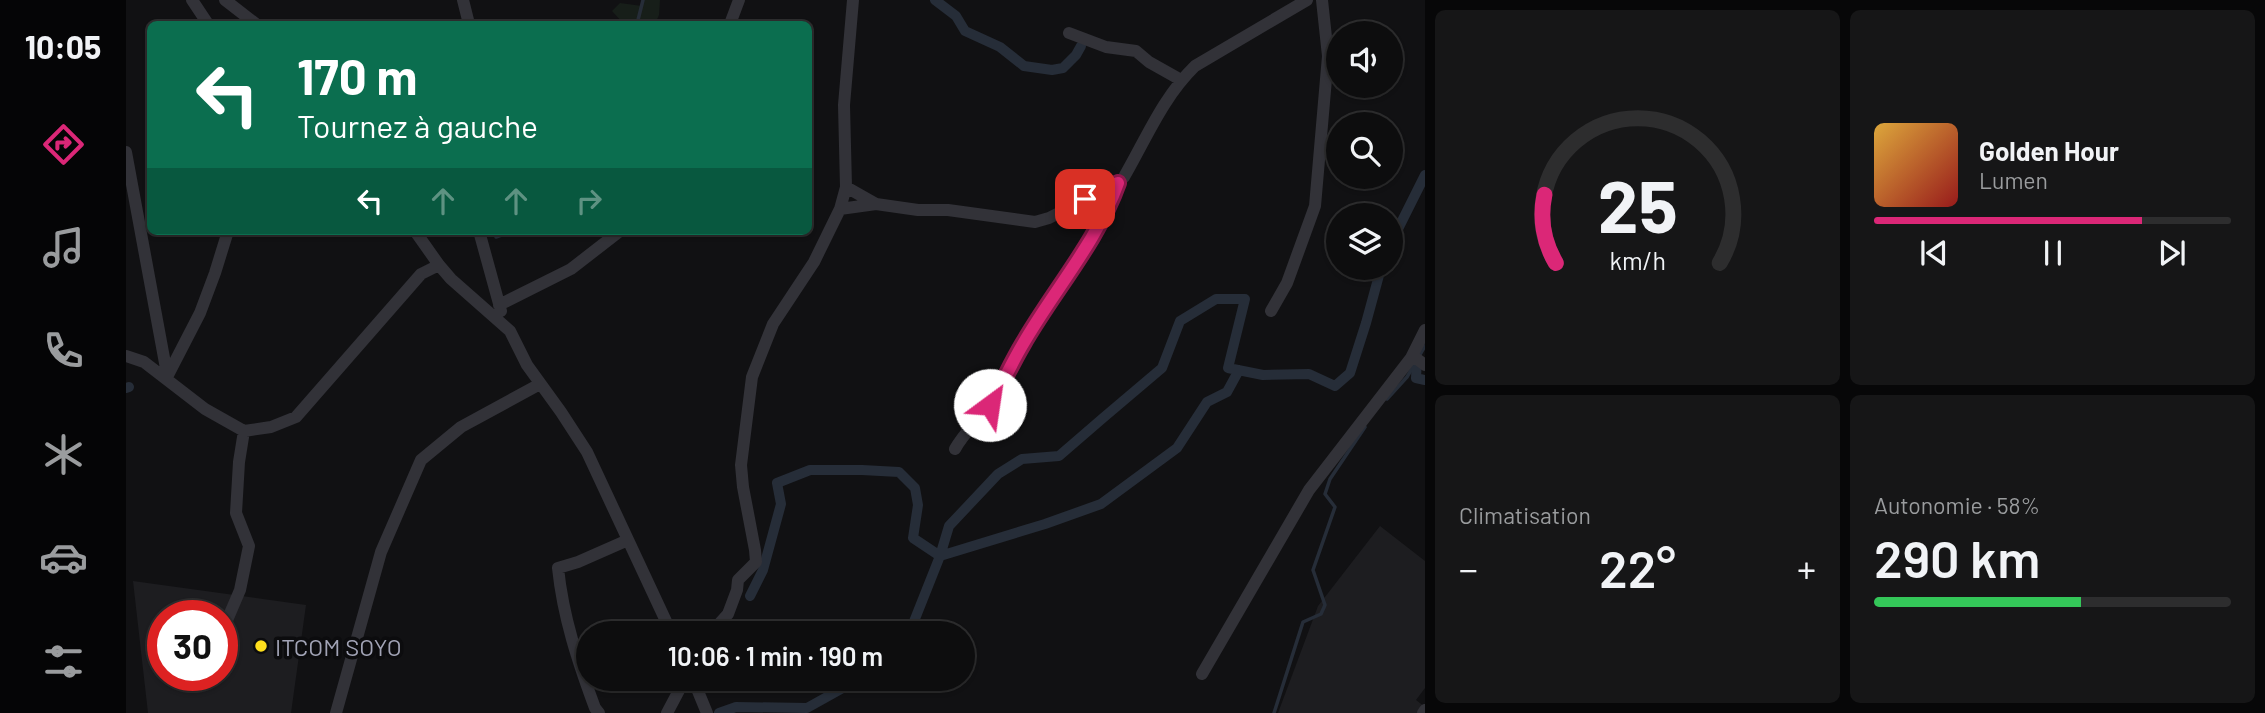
<!DOCTYPE html>
<html lang="fr">
<meta charset="utf-8">
<style>
:root{--surface:#0d0d0e;--page:#161617;--text:#f1f3f6;--muted:#9a9c9e;--line:#2d2d2e;--accent:#db2777}
body{margin:0;font-family:Barlow,sans-serif;background:var(--page);color:var(--text);height:100vh;display:flex;flex-direction:column;font-size:26px;white-space:nowrap}
*{box-sizing:border-box;margin:0}
p{font-size:23px;color:var(--muted)}
.icon{flex:none;width:38px;height:38px;fill:none;stroke:currentColor;stroke-width:2;stroke-linecap:round;stroke-linejoin:round}
.map{position:relative;flex:1;overflow:hidden}
.panel{display:flex;flex-direction:column;gap:10px;padding:10px;background:#070708;width:840px}
.panel>*{flex:none}
.hud{position:absolute;left:21px;top:21px;width:665px;height:214px;border-radius:10px;box-shadow:0 2px 5px #0004,0 0 0 2px var(--line);background:#0b6e4f;color:#fff;overflow:hidden}
.buttons{position:absolute;left:1200px;top:21px;display:grid;gap:14px}
.buttons a{display:grid;place-items:center;width:77px;height:77px;border-radius:50%;background:var(--surface);box-shadow:0 2px 5px #0004,0 0 0 2px var(--line);font-size:35px}
.speed{position:absolute;left:21px;top:600px;display:flex;gap:14px;font-size:35px;font-weight:700;text-align:center}
.speed>*{display:grid;place-content:center;width:91px;height:91px;border-radius:50%;background:var(--surface);box-shadow:0 2px 5px #0004,0 0 0 2px var(--line);line-height:1}
.speed .limit{border:10px solid #d22;background:#fff;color:#111}
.pin{position:absolute;display:grid;place-items:center;width:60px;height:60px;color:#fff;margin:-30px;border-radius:14px;box-shadow:0 4px 10px #0006}
.me{position:absolute;width:77px;margin:-38px;rotate:31deg;stroke-linejoin:round;filter:drop-shadow(0 0 5px #0008)}
.turn{display:flex;align-items:center;gap:24px;height:147px;padding:0 35px;font-size:32px}
.turn .icon{width:91px;height:91px;stroke-width:2.5}
.turn b{display:block;font-size:49px;line-height:60px}
.lanes{display:flex;align-items:center;height:66px;padding:0 35px;background:#0003;justify-content:center;gap:35px;direction:ltr}
.lanes .off{opacity:.35}
.big{font-size:52px;font-weight:600;line-height:1.1}
.panel .widget{flex:1;display:flex;flex-direction:column;justify-content:center;gap:10px;min-width:0;padding:0 24px;border-radius:10px;background:var(--page)}
.panel .dial{align-items:center;gap:0}
.dial svg{height:182px;overflow:visible;fill:none;stroke:var(--line);stroke-width:7;stroke-linecap:round;text-anchor:middle}
.dial text{fill:var(--text);stroke:none}
.song{display:flex;align-items:center;gap:21px}
.cover{width:84px;height:84px;border-radius:10px;background:linear-gradient(135deg,hsl(40 70% 55%),hsl(0 70% 35%))}
.played{height:7px;border-radius:4px;background:linear-gradient(90deg,var(--accent) 75%,var(--line) 75%)}
.keys{display:flex;justify-content:space-around;direction:ltr}
.heat{display:flex;justify-content:space-between;align-items:center;font-size:38px;direction:ltr}
.charge{height:10px;border-radius:5px;background:linear-gradient(90deg,#34c759 58%,var(--line) 0)}
.panel .tiles{flex:1;display:grid;gap:10px;grid-template-columns:repeat(2,1fr)}
.trip{position:absolute;left:450px;top:621px;width:399px;height:70px;border-radius:35px;background:var(--surface);box-shadow:0 2px 5px #0004,0 0 0 2px var(--line);font-weight:600;line-height:70px;text-align:center}
main{display:flex;flex:1;min-height:0}
.tabs{display:flex;flex-direction:column;width:126px;justify-content:space-around;align-items:center;background:#050506;color:var(--muted)}
.tabs .icon{width:49px;height:49px}
.tabs .active{color:var(--accent)}
.tabs b{font-size:32px;color:var(--text)}
.map>svg:first-child{display:block}
.built{fill:#1d1d20;fill-rule:evenodd}
.green{fill:#171e19}
.lines{fill:none;stroke-linecap:round;stroke-linejoin:round}
.stream{stroke:#262d38;stroke-width:3.5}
.canal{stroke:#262d38;stroke-width:10}
.street{stroke:#323238;stroke-width:12}
.route-casing{stroke:#8e194d;stroke-width:18}
.route{stroke:#db2777;stroke-width:12}
.poi-dot{fill:#ffdf1d;stroke:#0c0c0e;stroke-width:2.5}
.labels{text-anchor:middle;dominant-baseline:central;stroke-width:7;stroke-linejoin:round;paint-order:stroke}
.poi-label{font-size:24px;fill:#a1a3b5;stroke:#0c0c0e;text-anchor:start}
</style>
<main>
<nav class="tabs">
<b>10:05</b>
<svg class="icon active" aria-label="directions" viewBox="0 0 24 24"><path d="M12 3l9 9-9 9-9-9zM9 14v-3h6M13 9l2 2-2 2"/></svg>
<svg class="icon" aria-label="music" viewBox="0 0 24 24"><path d="M9 18V5l10-2v13"/><circle cx="6" cy="18" r="3"/><circle cx="16" cy="16" r="3"/></svg>
<svg class="icon" aria-label="phone" viewBox="0 0 24 24"><path d="M5 4h4l2 5-3 2q2 4 5 5l2-3 5 2v4C11 20 4 13 5 4z"/></svg>
<svg class="icon" aria-label="climate" viewBox="0 0 24 24"><path d="M12 3v18M4 7l16 10M4 17L20 7"/></svg>
<svg class="icon" aria-label="car" viewBox="0 0 24 24"><path d="M5 17H2v-5l4-1 3-4h7l3 4 3 1v5h-3M9 17h6M6 11h13"/><circle cx="7" cy="17" r="2"/><circle cx="17" cy="17" r="2"/></svg>
<svg class="icon" aria-label="filters" viewBox="0 0 24 24"><path d="M4 7h16M4 17h16"/><circle cx="9" cy="7" r="2"/><circle cx="15" cy="17" r="2"/></svg>
</nav>
<div class="map">
<svg width="1299" height="713" viewBox="0 0 1299 713">
<rect width="100%" height="100%" fill="#111113"/>
<!-- built -->
<path class="built" d="M1254 526 1299 561V688L1290 700 1299 707V713H1152L1192 606Z
M7 581 180 605 165 713H22ZM37 616H96V676H37Z"/>
<!-- green -->
<path class="green" d="M516 0H534L533 15 529 24H498L486 11 494 3 516 6Z"/>
<g class="lines">
<!-- stream -->
<path class="stream" d="M511 24 517 0
M370 237 387 231
M1261 399 1281 377 1299 346
M1148 713 1177 622 1195 614 1199 605 1187 570 1209 507 1199 494 1204 479 1239 427"/>
<!-- canal -->
<path class="canal" d="M809 0 830 16 839 31 874 47 898 66 926 70 937 68 950 55 955 46
M1265 243 1299 175
M1291 359 1290 378 1299 380
M0 388 3 387
M624 596 637 570 655 504 651 483 684 470H736L773 472 789 488 792 505 787 538 814 556 919 524 975 504 1051 448 1081 402 1101 392 1113 370
M783 634 814 556 823 526 872 474 896 459 933 456 977 418 1036 368 1054 321 1090 299H1119L1102 368 1137 375 1183 374 1209 386 1224 373 1240 323 1255 268
M593 713 610 707 681 708 733 679"/>
<!-- street -->
<path class="street" d="M66 0 82 24
M99 0 130 24
M337 0 343 24
M604 24 613 0
M943 33 980 47 1010 51 1023 62 1055 80
M0 152 41 374
M720 187 750 204
M714 209 750 204 792 210H822L909 222 923 218 992 183 998 177C1020 139 1037 97 1069 66L1181 0
M289 231 313 265 325 279 384 331 401 365 435 412 461 452 546 634
M353 231 375 311
M373 305 445 269 494 231
M1145 311 1161 283 1189 206 1202 56 1196 0
M0 356 18 362 79 409 118 431 145 427 170 417 295 274 313 265
M1285 358 1291 359 1299 365
M41 377 74 313 89 273 102 231
M829 449C839 431 854 419 865 402 878 384 885 364 896 345 927 290 971 243 992 183
M96 632 114 590 123 546 110 513 113 462 118 431
M584 634 602 614 611 590 612 580 630 562 629 550 617 487 615 465 626 377 647 324 688 262 714 209 720 187 718 105 727 0
M1076 674 1183 490 1285 358 1299 330
M567 679 581 713
M210 713 255 552 295 460 335 427 414 384
M473 713 469 708C452 662 437 617 432 568L452 562 502 540
M541 713 559 679
M1297 713 1299 710"/>
</g>
<g class="lines">
<defs>
<path id="route" d="M864 405C876 385 885 364 897 344 928 290 971 242 992 183L959 199"/>
</defs>
<!-- route casing -->
<use href="#route" class="route-casing"/>
<!-- route -->
<use href="#route" class="route"/>
</g>
<!-- markers -->
<circle class="poi-dot" cx="135" cy="646" r="7"/>
<g class="labels">
<!-- poi labels -->
<g class="poi-label">
<text x="149" y="646">ITCOM SOYO</text>
</g>
</g>
</svg>
<div class="buttons">
<a><svg class="icon" aria-label="sound" viewBox="0 0 24 24"><path d="M4 9h4l5-4v14l-5-4H4zM17 9q2 3 0 6"/></svg></a>
<a><svg class="icon" aria-label="search" viewBox="0 0 24 24"><circle cx="10" cy="10" r="6"/><path d="M15 15l6 6"/></svg></a>
<a><svg class="icon" aria-label="layers" viewBox="0 0 24 24"><path d="M12 4l9 5-9 5-9-5zM3 14l9 5 9-5"/></svg></a>
</div>
<div class="speed"><div class="limit">30</div></div>
<div class="pin" style="left:959px;top:199px;background:#d93025"><svg class="icon" aria-label="arrive" viewBox="0 0 24 24"><path d="M6 21V4h12l-3 4 3 4H6"/></svg></div>
<svg class="me" style="left:864px;top:405px" viewBox="-20 -20 40 40"><circle r="19" fill="#fff"/><path d="M0-13L10 11 0 6-10 11z" fill="#db2777"/></svg>
<div class="trip">10:06 · 1 min · 190 m</div>
<div class="hud">
<div class="turn"><svg class="icon" aria-label="left" viewBox="0 0 24 24"><path d="M17 20v-9H6M10 6l-5 5 5 5"/></svg><div><b>170 m</b>Tournez à gauche</div></div>
<div class="lanes"><svg class="icon" aria-label="left" viewBox="0 0 24 24"><path d="M17 20v-9H6M10 6l-5 5 5 5"/></svg><svg class="icon off" aria-label="ahead" viewBox="0 0 24 24"><path d="M12 20V5M6 11l6-6 6 6"/></svg><svg class="icon off" aria-label="ahead" viewBox="0 0 24 24"><path d="M12 20V5M6 11l6-6 6 6"/></svg><svg class="icon off" aria-label="right" viewBox="0 0 24 24"><path d="M7 20v-9h11M14 6l5 5-5 5"/></svg></div>
</div>
</div>
<section class="panel">
<div class="tiles">
<div class="widget dial"><svg viewBox="0 0 100 80">
<path d="M14 69A42 42 0 1 1 86 69"/>
<path d="M14 69A42 42 0 0 1 9 39" stroke="#db2777"/>
<text x="50" y="56" font-size="32" font-weight="700">25</text>
<text x="50" y="72" font-size="11">km/h</text>
</svg></div>
<div class="widget">
<div class="song"><i class="cover"></i><div><b>Golden Hour</b><p>Lumen</p></div></div>
<div class="played"></div>
<div class="keys"><svg class="icon" aria-label="previous" viewBox="0 0 24 24"><path d="M18 5L8 12l10 7zM5 5v14"/></svg><svg class="icon" aria-label="pause" viewBox="0 0 24 24"><path d="M8 5v14M16 5v14"/></svg><svg class="icon" aria-label="next" viewBox="0 0 24 24"><path d="M6 5l10 7-10 7zM19 5v14"/></svg></div>
</div>
<div class="widget"><p>Climatisation</p>
<div class="heat"><a>−</a><b class="big">22°</b><a>+</a></div>
</div>
<div class="widget"><p>Autonomie · 58%</p><b class="big">290 km</b><div class="charge"></div></div>
</div>
</section>
</main>
